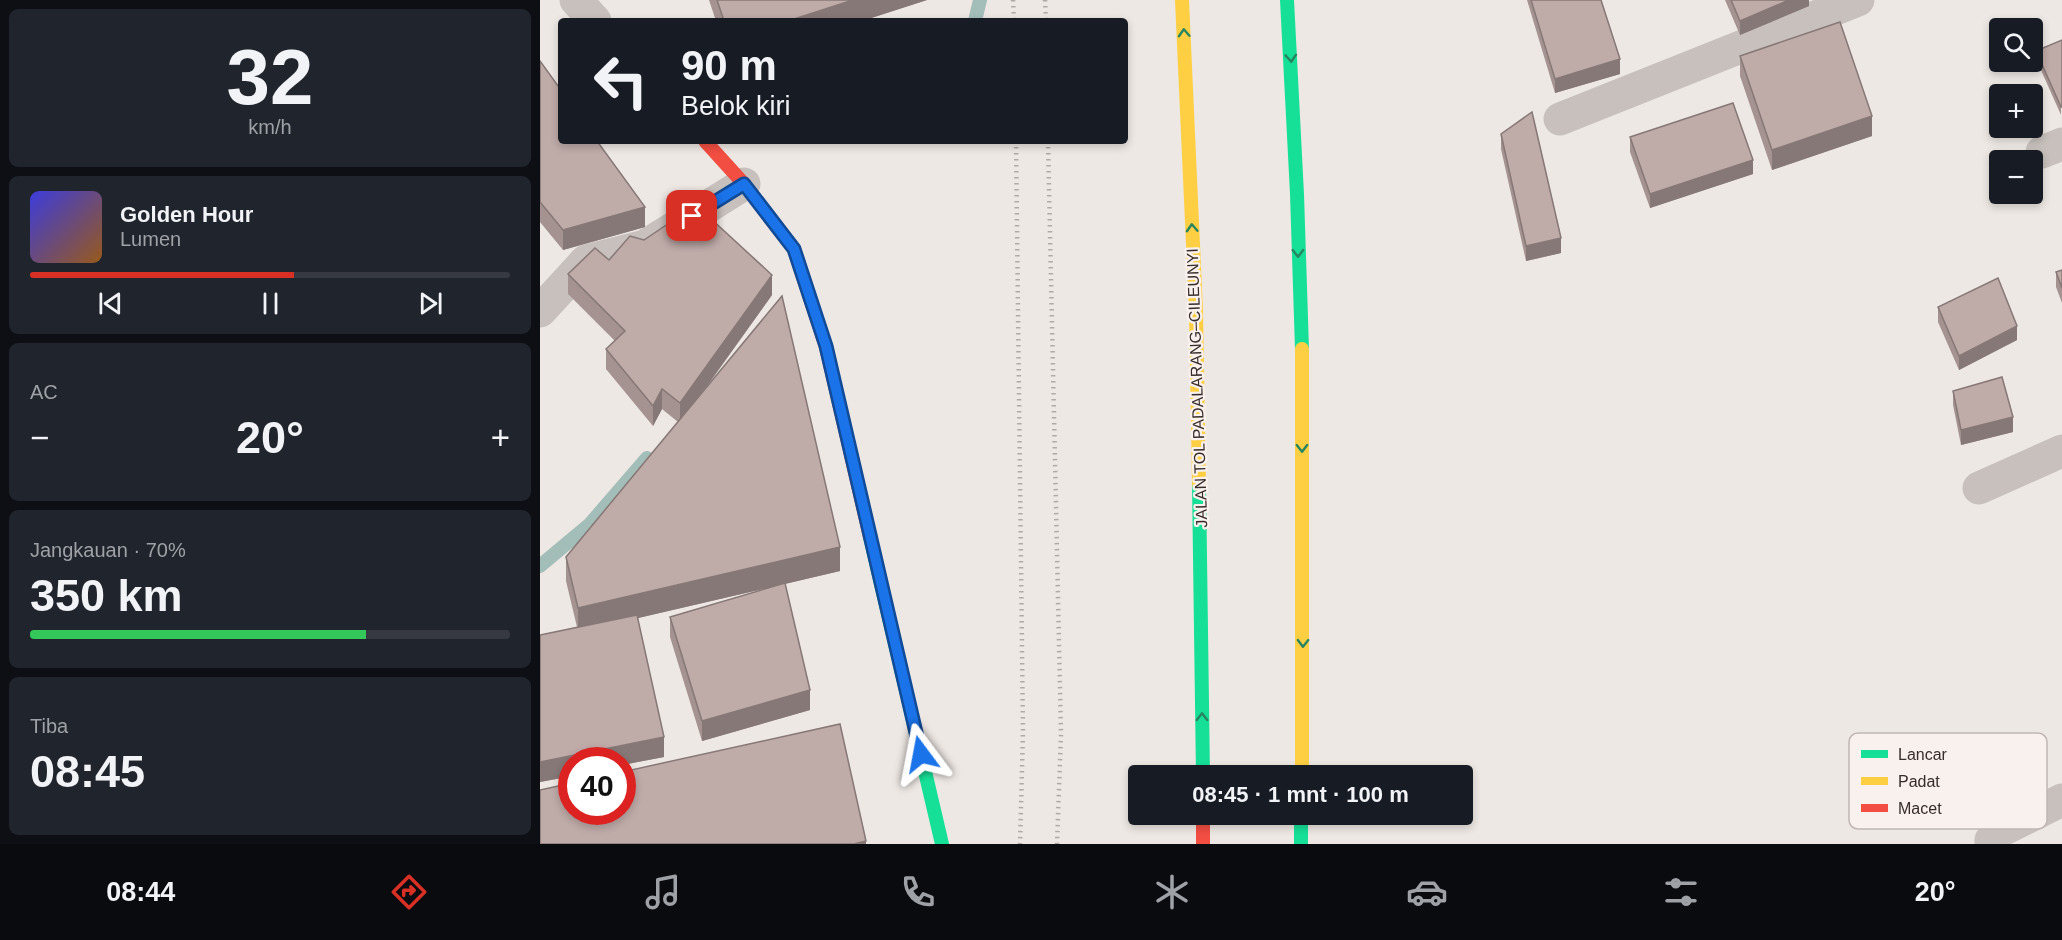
<!DOCTYPE html>
<html lang="id">
<meta charset="utf-8">
<style>
:root{--surface:#171b24;--page:#20242c;--text:#f1f3f6;--muted:#9ea1a6;--line:#363941;--accent:#d93025}
body{margin:0;font-family:Arial,sans-serif;background:var(--page);color:var(--text);height:100vh;display:flex;flex-direction:column;font-size:22px;white-space:nowrap}
*{box-sizing:border-box;margin:0}
p{font-size:20px;color:var(--muted)}
.icon{flex:none;width:33px;height:33px;fill:none;stroke:currentColor;stroke-width:2;stroke-linecap:round;stroke-linejoin:round}
.map{position:relative;flex:1;overflow:hidden}
.drawer{display:flex;flex-direction:column;gap:9px;padding:9px;background:#0d0f14;width:540px}
.drawer>*{flex:none}
.banner{position:absolute;left:18px;top:18px;width:570px;height:126px;border-radius:6px;box-shadow:0 3px 9px #0003;background:#171b24;color:var(--text);overflow:hidden}
.buttons{position:absolute;left:1449px;top:18px;display:grid;gap:12px}
.buttons a{display:grid;place-items:center;width:54px;height:54px;border-radius:6px;background:var(--surface);box-shadow:0 3px 9px #0003;font-size:30px}
.speed{position:absolute;left:18px;top:747px;display:flex;gap:12px;font-size:30px;font-weight:700;text-align:center}
.speed>*{display:grid;place-content:center;width:78px;height:78px;border-radius:50%;background:var(--surface);box-shadow:0 3px 9px #0003;line-height:1}
.speed .limit{border:9px solid #d22;background:#fff;color:#111}
.pin{position:absolute;display:grid;place-items:center;width:51px;height:51px;color:#fff;margin:-26px;border-radius:12px;box-shadow:0 3px 9px #0006}
.me{position:absolute;width:66px;margin:-33px;rotate:347deg;stroke-linejoin:round;filter:drop-shadow(0 0 4px #0008)}
.turn{display:flex;align-items:center;gap:21px;height:126px;padding:0 24px;font-size:27px}
.turn .icon{width:78px;height:78px;stroke-width:2.5}
.turn b{display:block;font-size:42px;line-height:51px}
.big{font-size:45px;font-weight:800;line-height:1.1}
.drawer .tile{flex:1;display:flex;flex-direction:column;justify-content:center;gap:9px;min-width:0;padding:0 21px;border-radius:9px;background:var(--page)}
.drawer .dial{align-items:center;gap:0}
.dial b{font-size:78px;line-height:1}
.song{display:flex;align-items:center;gap:18px}
.cover{width:72px;height:72px;border-radius:9px;background:linear-gradient(135deg,hsl(240 70% 55%),hsl(30 70% 35%))}
.played{height:6px;border-radius:3px;background:linear-gradient(90deg,var(--accent) 55%,var(--line) 55%)}
.keys{display:flex;justify-content:space-around;direction:ltr}
.heat{display:flex;justify-content:space-between;align-items:center;font-size:33px;direction:ltr}
.charge{height:9px;border-radius:4px;background:linear-gradient(90deg,#34c759 70%,var(--line) 0)}
.trip{position:absolute;left:588px;top:765px;width:345px;height:60px;border-radius:6px;background:var(--surface);box-shadow:0 3px 9px #0003;font-weight:800;line-height:60px;text-align:center}
.tab-bar{display:flex;height:96px;justify-content:space-around;align-items:center;background:#090b0e;color:var(--muted)}
.tab-bar .icon{width:42px;height:42px}
.tab-bar .active{color:var(--accent)}
.tab-bar b{font-size:27px;color:var(--text)}
main{display:flex;flex:1;min-height:0}
.map>svg:first-child{display:block}
.lines{fill:none;stroke-linecap:round;stroke-linejoin:round}
.stream{stroke:#a3bdb9;stroke-width:14}
.street{stroke:#c7c0bd;stroke-width:33}
.fast{stroke:#16e098;stroke-width:14}
.slow{stroke:#ffcf43;stroke-width:14}
.jam{stroke:#f24e42;stroke-width:14}
.rail{stroke:#afa9a8;stroke-width:4.5;stroke-dasharray:1.5 4.5;stroke-linecap:butt}
.wall{fill:#a49390}
.shaded-wall{fill:#867876}
.building{fill:#bfaba8;stroke:#867876;stroke-width:1.5}
.oneway{stroke:#268662}
.route-casing{stroke:#114b97;stroke-width:15}
.route{stroke:#1a73e8;stroke-width:10}
.labels{text-anchor:middle;dominant-baseline:central;stroke-width:4.5;stroke-linejoin:round;paint-order:stroke}
.street-label{font-size:16px;fill:#372d2b;stroke:#f9f1ed}
.key{fill:#f9f1ed;stroke:#bfb6b3;stroke-width:1.5}
.key-label{font-size:16px;fill:#372d2b}
</style>
<main>
<section class="drawer">
<div class="tile dial"><b>32</b><p>km/h</p></div>
<div class="tile">
<div class="song"><i class="cover"></i><div><b>Golden Hour</b><p>Lumen</p></div></div>
<div class="played"></div>
<div class="keys"><svg class="icon" aria-label="previous" viewBox="0 0 24 24"><path d="M18 5L8 12l10 7zM5 5v14"/></svg><svg class="icon" aria-label="pause" viewBox="0 0 24 24"><path d="M8 5v14M16 5v14"/></svg><svg class="icon" aria-label="next" viewBox="0 0 24 24"><path d="M6 5l10 7-10 7zM19 5v14"/></svg></div>
</div>
<div class="tile"><p>AC</p>
<div class="heat"><a>−</a><b class="big">20°</b><a>+</a></div>
</div>
<div class="tile"><p>Jangkauan · 70%</p><b class="big">350 km</b><div class="charge"></div></div>
<div class="tile"><p>Tiba</p><b class="big">08:45</b></div>
</section>
<div class="map">
<svg width="1522" height="844" viewBox="0 0 1522 844">
<rect width="100%" height="100%" fill="#eee8e4"/>
<g class="lines">
<!-- stream -->
<path class="stream" d="M435 21 440 0
M0 566 50 524 107 458"/>
<!-- street -->
<path class="street" d="M36 0 55 21
M1020 119 1318 0
M1502 152 1522 144
M0 311 46 261 105 246 204 184
M1439 488 1522 451
M1451 844V840L1462 830 1522 800"/>
<!-- fast -->
<path class="fast" d="M747 0 757 194 762 349
M659 484 663 776
M330 537 402 844
M761 814V844"/>
<!-- slow -->
<path class="slow" d="M642 0 656 311 659 484
M762 349V776"/>
<!-- jam -->
<path class="jam" d="M165 141 204 184 254 249 286 347 330 537
M663 814V844"/>
<!-- rail -->
<path class="rail" d="M473 0 474 21
M505 0 506 21
M476 141 483 732 480 844
M508 141 521 734 517 844"/>
</g>
<!-- wall -->
<path class="wall" d="M169 0H387L322 21H176Z
M987 0H1061L1080 74 1015 93Z
M1185 0H1269V6L1200 35Z
M1522 40 1521 115 1496 59V51Z
M1200 56 1332 136 1232 170 1200 76Z
M0 61 105 227 23 250 0 222Z
M961 134 1021 253 986 261 961 149Z
M1090 137 1213 174 1110 208 1090 152Z
M69 260 232 295 163 392 300 571 245 584 270 710 162 741 130 637V617L232 587 98 618 124 757 82 765V760H32V776L0 782V635L37 627 26 581V557L138 422 122 409 113 426 66 369V349L75 341 28 294V274Z
M1522 270V303L1516 287V272Z
M1398 307 1477 340 1419 370 1398 322Z
M1413 391 1473 432 1421 445 1413 405Z"/>
<!-- shaded-wall -->
<path class="shaded-wall" d="M313 0H387L322 21H248Z
M1249 0H1269V6L1200 35V21Z
M1080 59V74L1015 93V79Z
M1332 116V136L1232 170V150Z
M1213 160V174L1110 208V194Z
M105 207V227L23 250V230Z
M1021 238V253L986 261V246Z
M232 275V295L140 423V403Z
M1477 326V340L1419 370V356Z
M122 389V409L113 426V406Z
M1473 417V432L1421 445V430Z
M300 547V571L38 632V608Z
M270 690V710L162 741V721Z
M124 737V757L82 765V760H32V776L0 782V762Z
M326 841V844H314Z"/>
<!-- building -->
<path class="building" d="M177 0H313L248 21H184Z
M991 0H1061L1080 59 1015 79Z
M1191 0H1249L1200 21Z
M1300 22 1332 116 1232 150 1200 56Z
M1522 40V107H1521L1496 51Z
M0 61 21 90V141H57L105 207 23 230 0 202Z
M1193 103 1213 160 1110 194 1090 137Z
M992 112 1021 238 986 246 961 134Z
M156 205 232 275 140 403 122 389 113 406 66 349 85 331 28 274 55 248 69 260 90 236 104 240Z
M1522 270V288L1516 272Z
M1458 278 1477 326 1419 356 1398 307Z
M242 296 300 547 38 608 26 557Z
M1462 377 1473 417 1421 430 1413 391Z
M245 583 270 690 162 721 130 617Z
M97 615 124 737 0 762V635Z
M300 724 326 841 314 844H0V790L32 783V812H82V772Z"/>
<!-- one-way arrows -->
<defs><path id="oneway-chevron" d="M-2-3.5L2.5 0L-2 3.5" fill="none" stroke-width="1.6" stroke-linecap="round" stroke-linejoin="round" transform="scale(1.5)"/></defs>
<g class="oneway">
<use href="#oneway-chevron" transform="translate(644 33) rotate(-93)"/>
<use href="#oneway-chevron" transform="translate(751 58) rotate(86)"/>
<use href="#oneway-chevron" transform="translate(652 228) rotate(-93)"/>
<use href="#oneway-chevron" transform="translate(758 253) rotate(89)"/>
<use href="#oneway-chevron" transform="translate(762 448) rotate(89)"/>
<use href="#oneway-chevron" transform="translate(763 643) rotate(91)"/>
<use href="#oneway-chevron" transform="translate(662 717) rotate(-90)"/>
</g>
<g class="lines">
<defs>
<path id="route" d="M152 216 204 184 254 249 286 346 381 754"/>
</defs>
<!-- route casing -->
<use href="#route" class="route-casing"/>
<!-- route -->
<use href="#route" class="route"/>
</g>
<g class="labels">
<!-- street labels -->
<g class="street-label">
<text transform="translate(657 388) rotate(-92)">JALAN TOL PADALARANG–CILEUNYI</text>
</g>
</g>
<!-- legend -->
<rect x="1309" y="733" width="198" height="96" rx="9" class="key"/>
<rect x="1321" y="750" width="27" height="8" fill="#16e098"/>
<rect x="1321" y="777" width="27" height="8" fill="#ffcf43"/>
<rect x="1321" y="804" width="27" height="8" fill="#f24e42"/>
<g class="key-label">
<text x="1358" y="760">Lancar</text>
<text x="1358" y="787">Padat</text>
<text x="1358" y="814">Macet</text>
</g>
</svg>
<div class="buttons">
<a><svg class="icon" aria-label="search" viewBox="0 0 24 24"><circle cx="10" cy="10" r="6"/><path d="M15 15l6 6"/></svg></a>
<a>+</a>
<a>−</a>
</div>
<div class="speed"><div class="limit">40</div></div>
<div class="pin" style="left:152px;top:216px;background:#d93025"><svg class="icon" aria-label="arrive" viewBox="0 0 24 24"><path d="M6 21V4h12l-3 4 3 4H6"/></svg></div>
<svg class="me" style="left:381px;top:754px" viewBox="-20 -20 40 40"><path d="M0-17L14 15 0 8-14 15z" fill="#1a73e8" stroke="#fff" stroke-width="4"/></svg>
<div class="trip">08:45 · 1 mnt · 100 m</div>
<div class="banner">
<div class="turn"><svg class="icon" aria-label="left" viewBox="0 0 24 24"><path d="M17 20v-9H6M10 6l-5 5 5 5"/></svg><div><b>90 m</b>Belok kiri</div></div>
</div>
</div>
</main>
<nav class="tab-bar">
<b>08:44</b>
<svg class="icon active" aria-label="directions" viewBox="0 0 24 24"><path d="M12 3l9 9-9 9-9-9zM9 14v-3h6M13 9l2 2-2 2"/></svg>
<svg class="icon" aria-label="music" viewBox="0 0 24 24"><path d="M9 18V5l10-2v13"/><circle cx="6" cy="18" r="3"/><circle cx="16" cy="16" r="3"/></svg>
<svg class="icon" aria-label="phone" viewBox="0 0 24 24"><path d="M5 4h4l2 5-3 2q2 4 5 5l2-3 5 2v4C11 20 4 13 5 4z"/></svg>
<svg class="icon" aria-label="climate" viewBox="0 0 24 24"><path d="M12 3v18M4 7l16 10M4 17L20 7"/></svg>
<svg class="icon" aria-label="car" viewBox="0 0 24 24"><path d="M5 17H2v-5l4-1 3-4h7l3 4 3 1v5h-3M9 17h6M6 11h13"/><circle cx="7" cy="17" r="2"/><circle cx="17" cy="17" r="2"/></svg>
<svg class="icon" aria-label="filters" viewBox="0 0 24 24"><path d="M4 7h16M4 17h16"/><circle cx="9" cy="7" r="2"/><circle cx="15" cy="17" r="2"/></svg>
<b>20°</b>
</nav>
